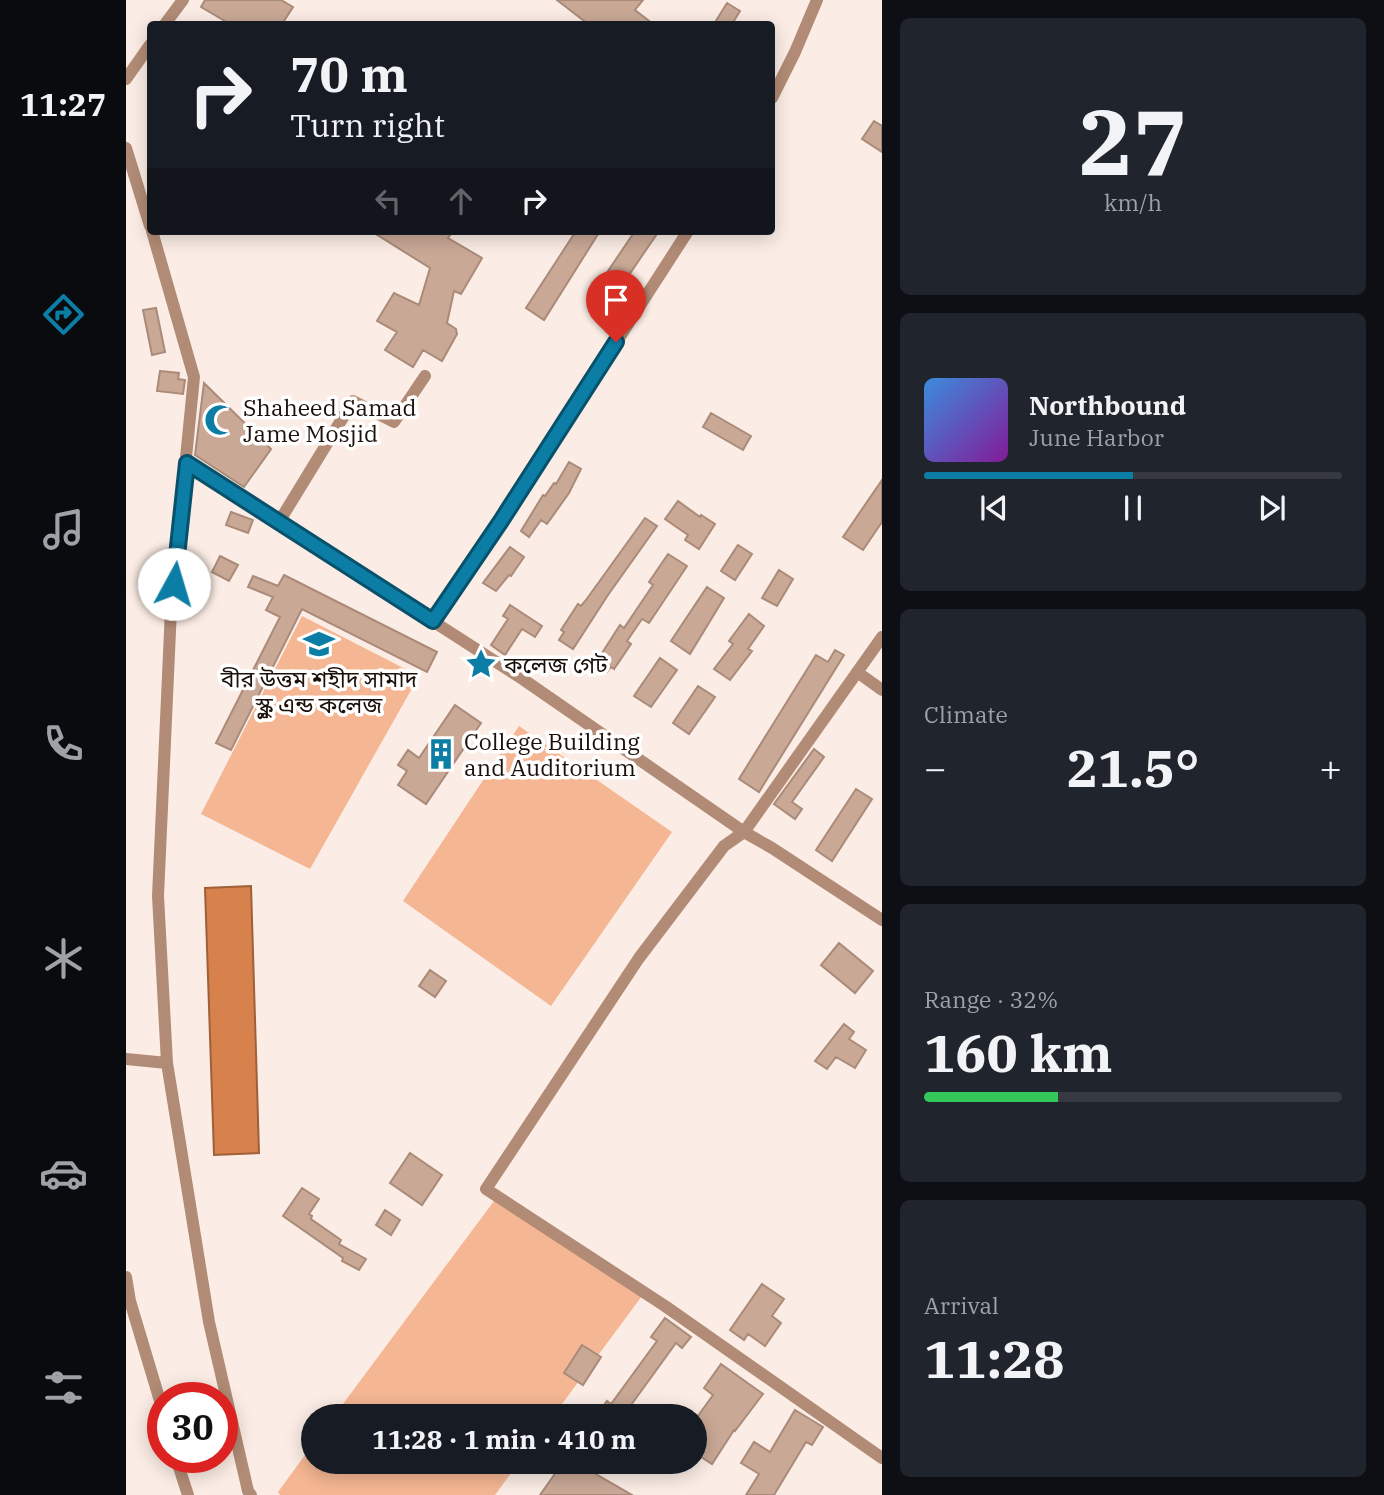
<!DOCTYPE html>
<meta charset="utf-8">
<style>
:root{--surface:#171b24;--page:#20242c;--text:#f1f3f6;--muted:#9ea1a6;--line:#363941;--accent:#0c7da5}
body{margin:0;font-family:"IBM Plex Serif","Noto Sans Bengali",serif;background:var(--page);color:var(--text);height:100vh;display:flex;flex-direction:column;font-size:26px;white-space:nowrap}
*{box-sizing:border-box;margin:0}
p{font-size:23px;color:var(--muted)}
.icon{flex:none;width:38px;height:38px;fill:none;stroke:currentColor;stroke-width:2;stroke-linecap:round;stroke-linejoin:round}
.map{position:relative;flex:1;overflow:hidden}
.side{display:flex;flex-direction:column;gap:18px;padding:18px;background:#0d0f14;width:502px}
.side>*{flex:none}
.hud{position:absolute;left:21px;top:21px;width:628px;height:214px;border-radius:7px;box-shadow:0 4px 18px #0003;background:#171b24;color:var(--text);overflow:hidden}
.speed{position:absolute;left:21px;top:1382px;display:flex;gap:14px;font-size:35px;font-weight:700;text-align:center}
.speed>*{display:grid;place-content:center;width:91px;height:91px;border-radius:50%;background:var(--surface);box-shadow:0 4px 18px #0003;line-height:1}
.speed .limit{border:10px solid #d22;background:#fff;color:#111}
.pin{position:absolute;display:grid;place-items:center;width:60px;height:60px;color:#fff;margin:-72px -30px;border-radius:50% 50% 50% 0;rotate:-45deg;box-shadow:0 0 7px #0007}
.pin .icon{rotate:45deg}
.me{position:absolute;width:77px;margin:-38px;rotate:6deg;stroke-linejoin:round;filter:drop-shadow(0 0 5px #0008)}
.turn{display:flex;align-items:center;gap:24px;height:147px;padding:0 28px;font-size:32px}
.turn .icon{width:91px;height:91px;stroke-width:2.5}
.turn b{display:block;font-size:49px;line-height:60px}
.lanes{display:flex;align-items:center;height:66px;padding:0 28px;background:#0003;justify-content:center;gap:35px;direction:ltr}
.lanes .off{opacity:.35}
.big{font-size:52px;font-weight:700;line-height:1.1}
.side .widget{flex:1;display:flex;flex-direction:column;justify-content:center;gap:10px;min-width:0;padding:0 24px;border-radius:10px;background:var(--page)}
.side .dial{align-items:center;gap:0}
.dial b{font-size:91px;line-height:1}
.song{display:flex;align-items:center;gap:21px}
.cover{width:84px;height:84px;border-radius:10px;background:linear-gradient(135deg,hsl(210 70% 55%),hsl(290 70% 35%))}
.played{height:7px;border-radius:4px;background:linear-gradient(90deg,var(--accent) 50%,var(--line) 50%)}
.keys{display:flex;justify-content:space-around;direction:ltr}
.heat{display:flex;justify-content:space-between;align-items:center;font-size:38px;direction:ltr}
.charge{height:10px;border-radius:5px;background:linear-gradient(90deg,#34c759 32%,var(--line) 0)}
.trip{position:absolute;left:175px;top:1404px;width:406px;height:70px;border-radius:35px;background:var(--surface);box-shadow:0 4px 18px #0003;font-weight:700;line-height:70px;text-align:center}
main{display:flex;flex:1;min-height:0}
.menu{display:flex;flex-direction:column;width:126px;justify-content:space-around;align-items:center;background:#090b0e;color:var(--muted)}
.menu .icon{width:49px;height:49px}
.menu .active{color:var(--accent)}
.menu b{font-size:32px;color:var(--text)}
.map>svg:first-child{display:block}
.green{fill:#f5b693}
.water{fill:#d7814d;stroke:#9f5f39;stroke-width:2}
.building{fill:#c9a896;stroke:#aa8a78;stroke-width:2}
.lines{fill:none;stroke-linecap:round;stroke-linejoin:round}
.street{stroke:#b18b75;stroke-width:12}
.route-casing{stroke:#08516b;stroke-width:18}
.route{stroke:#0c7da5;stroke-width:12}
.labels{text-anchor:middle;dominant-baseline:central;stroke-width:7;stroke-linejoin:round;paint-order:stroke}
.poi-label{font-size:23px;fill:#1b1009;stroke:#fff;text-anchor:start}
</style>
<main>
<nav class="menu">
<b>11:27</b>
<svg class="icon active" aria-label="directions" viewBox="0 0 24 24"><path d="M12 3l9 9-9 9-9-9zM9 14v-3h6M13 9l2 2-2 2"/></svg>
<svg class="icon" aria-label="music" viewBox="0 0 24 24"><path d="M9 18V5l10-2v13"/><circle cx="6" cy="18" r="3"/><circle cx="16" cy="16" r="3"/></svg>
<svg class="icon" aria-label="phone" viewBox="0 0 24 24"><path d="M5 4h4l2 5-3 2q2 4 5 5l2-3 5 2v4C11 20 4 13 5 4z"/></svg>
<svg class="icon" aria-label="climate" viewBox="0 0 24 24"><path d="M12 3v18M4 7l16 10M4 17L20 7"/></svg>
<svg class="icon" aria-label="car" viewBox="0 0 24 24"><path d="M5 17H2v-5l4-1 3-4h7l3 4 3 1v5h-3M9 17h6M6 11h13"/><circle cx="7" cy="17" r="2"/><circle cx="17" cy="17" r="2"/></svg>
<svg class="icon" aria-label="filters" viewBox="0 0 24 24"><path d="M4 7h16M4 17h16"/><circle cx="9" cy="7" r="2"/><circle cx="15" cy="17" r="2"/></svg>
</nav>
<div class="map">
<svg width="756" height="1495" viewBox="0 0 756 1495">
<rect width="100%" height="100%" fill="#fbede5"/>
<!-- green -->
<path class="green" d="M176 616 293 676 184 869 75 814Z
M393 726 546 832 425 1006 277 901Z
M368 1201 516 1296 427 1416H208Z
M187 1444V1461H394L369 1495H154L152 1492Z"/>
<!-- water -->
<path class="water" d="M125 886 133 1153 88 1155 79 888Z"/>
<!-- building -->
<path class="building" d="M79 0H155L167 7 156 24H104L75 7Z
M431 0H517L509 10 527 24H462Z
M601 3 614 11 606 24H588Z
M748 121 756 126V152L736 139Z
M245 231H327L322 238 356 258 335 294 328 291 321 323 330 329 331 334 316 361 297 350 287 367 259 350 271 332 251 321 268 293 293 305 304 268Z
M450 231H474L418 320 400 308Z
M509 231H533L496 285 480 274Z
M30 308 39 352 26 355 17 310Z
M34 371 53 373 52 379 59 380 57 394 31 391Z
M78 383 145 449 118 487 69 455Z
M585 413 625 436 617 450 577 427Z
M443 462 455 469 443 493 421 524 415 520 403 537 395 531 417 495 419 496 428 483 430 484Z
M756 480V522L737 550 717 537Z
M552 501 574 517 575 515 589 524 573 549 559 540 562 535 539 519Z
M105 512 127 520 122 533 100 525Z
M519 518 531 526 482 595 447 649 433 640 438 632 435 630 452 604 455 606 460 600Z
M612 545 626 554 609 580 595 571Z
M384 547 398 557 385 576 383 575 370 591 357 583Z
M542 554 561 566 523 623 516 619 501 641 505 644 488 669 485 667 481 672 469 664 494 625 498 628 527 585 523 582Z
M94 556 112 565 103 581 86 572Z
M653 570 667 579 651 606 636 598Z
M158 575 311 652 301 672 176 609 105 750 90 743 154 617 140 610 147 597 122 587 127 576 152 586Z
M581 587 598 598 564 654 545 641Z
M384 605 416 626 409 637 396 629 379 655 365 645 382 619 377 616Z
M623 614 638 626 622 649 626 651 604 680 588 669 607 644 603 641Z
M709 650 718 655 633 792 613 779 690 655 702 662Z
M534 658 551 670 525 707 508 696Z
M572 686 589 697 563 734 547 723Z
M329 705 355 723 300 804 272 785 281 771 272 765 282 750 293 758Z
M688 749 698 757 666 802 676 809 669 819 648 804Z
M730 789 746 799 706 861 690 850Z
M713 943 747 971 729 993 695 965Z
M304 970 320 981 309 997 293 986Z
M718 1024 728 1032 723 1039 740 1050 729 1068 710 1057 701 1069 689 1061Z
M284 1153 316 1175 296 1205 264 1183Z
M176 1188 193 1199 183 1214 186 1216 185 1219 215 1240 213 1244 240 1259 233 1270 216 1261 217 1258 157 1216Z
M259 1210 274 1220 265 1235 250 1225Z
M636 1284 658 1299 646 1316 655 1323 639 1346 622 1334 618 1340 604 1330Z
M539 1318 565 1337 556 1348 550 1343 497 1416H470L481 1401 485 1404 531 1341 525 1337Z
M456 1345 475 1357 457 1385 438 1373Z
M595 1364 637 1394 609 1431 608 1430 586 1464 569 1453V1420L587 1395 578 1388Z
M669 1410 697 1427 686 1445 680 1442 648 1495H620L633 1474 615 1463 628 1442 644 1452Z
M438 1461H459L456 1466 506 1495H414Z"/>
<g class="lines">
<!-- street -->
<path class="street" d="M39 24 57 0
M0 79 24 45
M646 98 669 52 691 0
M0 148 24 226
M26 231 68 377 45 609 32 896 41 1063 83 1322 122 1491 125 1495
M61 463 398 680 618 832 646 848 756 920
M153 522 227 401 268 422 299 376
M307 621 375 521 562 231
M756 637 618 832 598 846 513 958 360 1189 539 1306 756 1458
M731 672 756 690
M0 1059 41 1063
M0 1277 4 1301 37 1411
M50 1458 62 1495"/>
</g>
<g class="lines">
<defs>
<path id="route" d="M48 584 61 463 307 621 375 521 490 342"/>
</defs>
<!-- route casing -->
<use href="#route" class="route-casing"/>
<!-- route -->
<use href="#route" class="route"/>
</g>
<!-- icons -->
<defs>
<symbol id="mosque-bare" viewBox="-9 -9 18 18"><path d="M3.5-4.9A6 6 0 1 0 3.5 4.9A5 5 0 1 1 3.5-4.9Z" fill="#0c7da5" stroke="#fff" stroke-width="2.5" paint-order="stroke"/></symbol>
<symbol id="university-bare" viewBox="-9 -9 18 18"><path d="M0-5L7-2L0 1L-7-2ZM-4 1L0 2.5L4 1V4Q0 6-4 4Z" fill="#0c7da5" stroke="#fff" stroke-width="2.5" paint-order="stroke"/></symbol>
<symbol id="sight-bare" viewBox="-9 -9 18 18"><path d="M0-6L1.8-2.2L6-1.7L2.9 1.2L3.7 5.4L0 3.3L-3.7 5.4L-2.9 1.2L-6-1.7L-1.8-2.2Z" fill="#0c7da5" stroke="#fff" stroke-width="2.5" paint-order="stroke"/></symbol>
<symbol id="building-bare" viewBox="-9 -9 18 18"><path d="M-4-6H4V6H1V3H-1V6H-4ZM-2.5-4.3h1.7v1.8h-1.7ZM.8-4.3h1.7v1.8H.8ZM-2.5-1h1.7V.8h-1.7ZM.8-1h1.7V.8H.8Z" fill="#0c7da5" stroke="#fff" stroke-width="2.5" paint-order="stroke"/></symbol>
</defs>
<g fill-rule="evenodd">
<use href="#mosque-bare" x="72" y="398" width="44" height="44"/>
<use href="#university-bare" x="171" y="622" width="44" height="44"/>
<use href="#sight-bare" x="333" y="642" width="44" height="44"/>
<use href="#building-bare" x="293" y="732" width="44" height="44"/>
</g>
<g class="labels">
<!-- poi labels -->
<g class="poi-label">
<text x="117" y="407">Shaheed Samad<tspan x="117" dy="26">Jame Mosjid</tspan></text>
<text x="378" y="664">কলেজ গেট</text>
<text x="193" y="678" text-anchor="middle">বীর উত্তম শহীদ সামাদ<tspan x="193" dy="26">স্কুল এন্ড কলেজ</tspan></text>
<text x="338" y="741">College Building<tspan x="338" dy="26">and Auditorium</tspan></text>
</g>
</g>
</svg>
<div class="speed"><div class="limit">30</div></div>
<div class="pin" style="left:490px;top:342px;background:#d93025"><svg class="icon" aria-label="arrive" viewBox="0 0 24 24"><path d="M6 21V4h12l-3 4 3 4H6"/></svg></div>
<svg class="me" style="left:48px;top:584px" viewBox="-20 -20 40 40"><circle r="19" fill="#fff"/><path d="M0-13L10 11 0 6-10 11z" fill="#0c7da5"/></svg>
<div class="trip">11:28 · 1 min · 410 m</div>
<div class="hud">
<div class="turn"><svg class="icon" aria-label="right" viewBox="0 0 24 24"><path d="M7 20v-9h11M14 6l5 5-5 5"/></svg><div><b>70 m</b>Turn right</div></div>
<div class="lanes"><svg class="icon off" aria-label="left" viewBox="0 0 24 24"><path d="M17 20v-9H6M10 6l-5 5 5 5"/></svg><svg class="icon off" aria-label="ahead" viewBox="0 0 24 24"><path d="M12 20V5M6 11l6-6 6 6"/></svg><svg class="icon" aria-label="right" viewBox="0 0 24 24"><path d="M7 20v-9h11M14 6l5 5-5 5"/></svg></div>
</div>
</div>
<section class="side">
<div class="widget dial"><b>27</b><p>km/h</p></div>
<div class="widget">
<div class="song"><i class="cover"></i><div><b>Northbound</b><p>June Harbor</p></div></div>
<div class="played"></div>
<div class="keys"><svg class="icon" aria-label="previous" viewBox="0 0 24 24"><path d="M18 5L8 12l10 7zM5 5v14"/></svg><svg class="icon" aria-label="pause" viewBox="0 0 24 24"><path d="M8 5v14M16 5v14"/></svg><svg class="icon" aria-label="next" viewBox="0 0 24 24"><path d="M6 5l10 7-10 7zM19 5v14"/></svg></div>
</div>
<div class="widget"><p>Climate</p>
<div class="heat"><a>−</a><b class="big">21.5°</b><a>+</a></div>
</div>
<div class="widget"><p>Range · 32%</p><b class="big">160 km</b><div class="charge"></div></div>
<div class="widget"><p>Arrival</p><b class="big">11:28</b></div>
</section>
</main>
